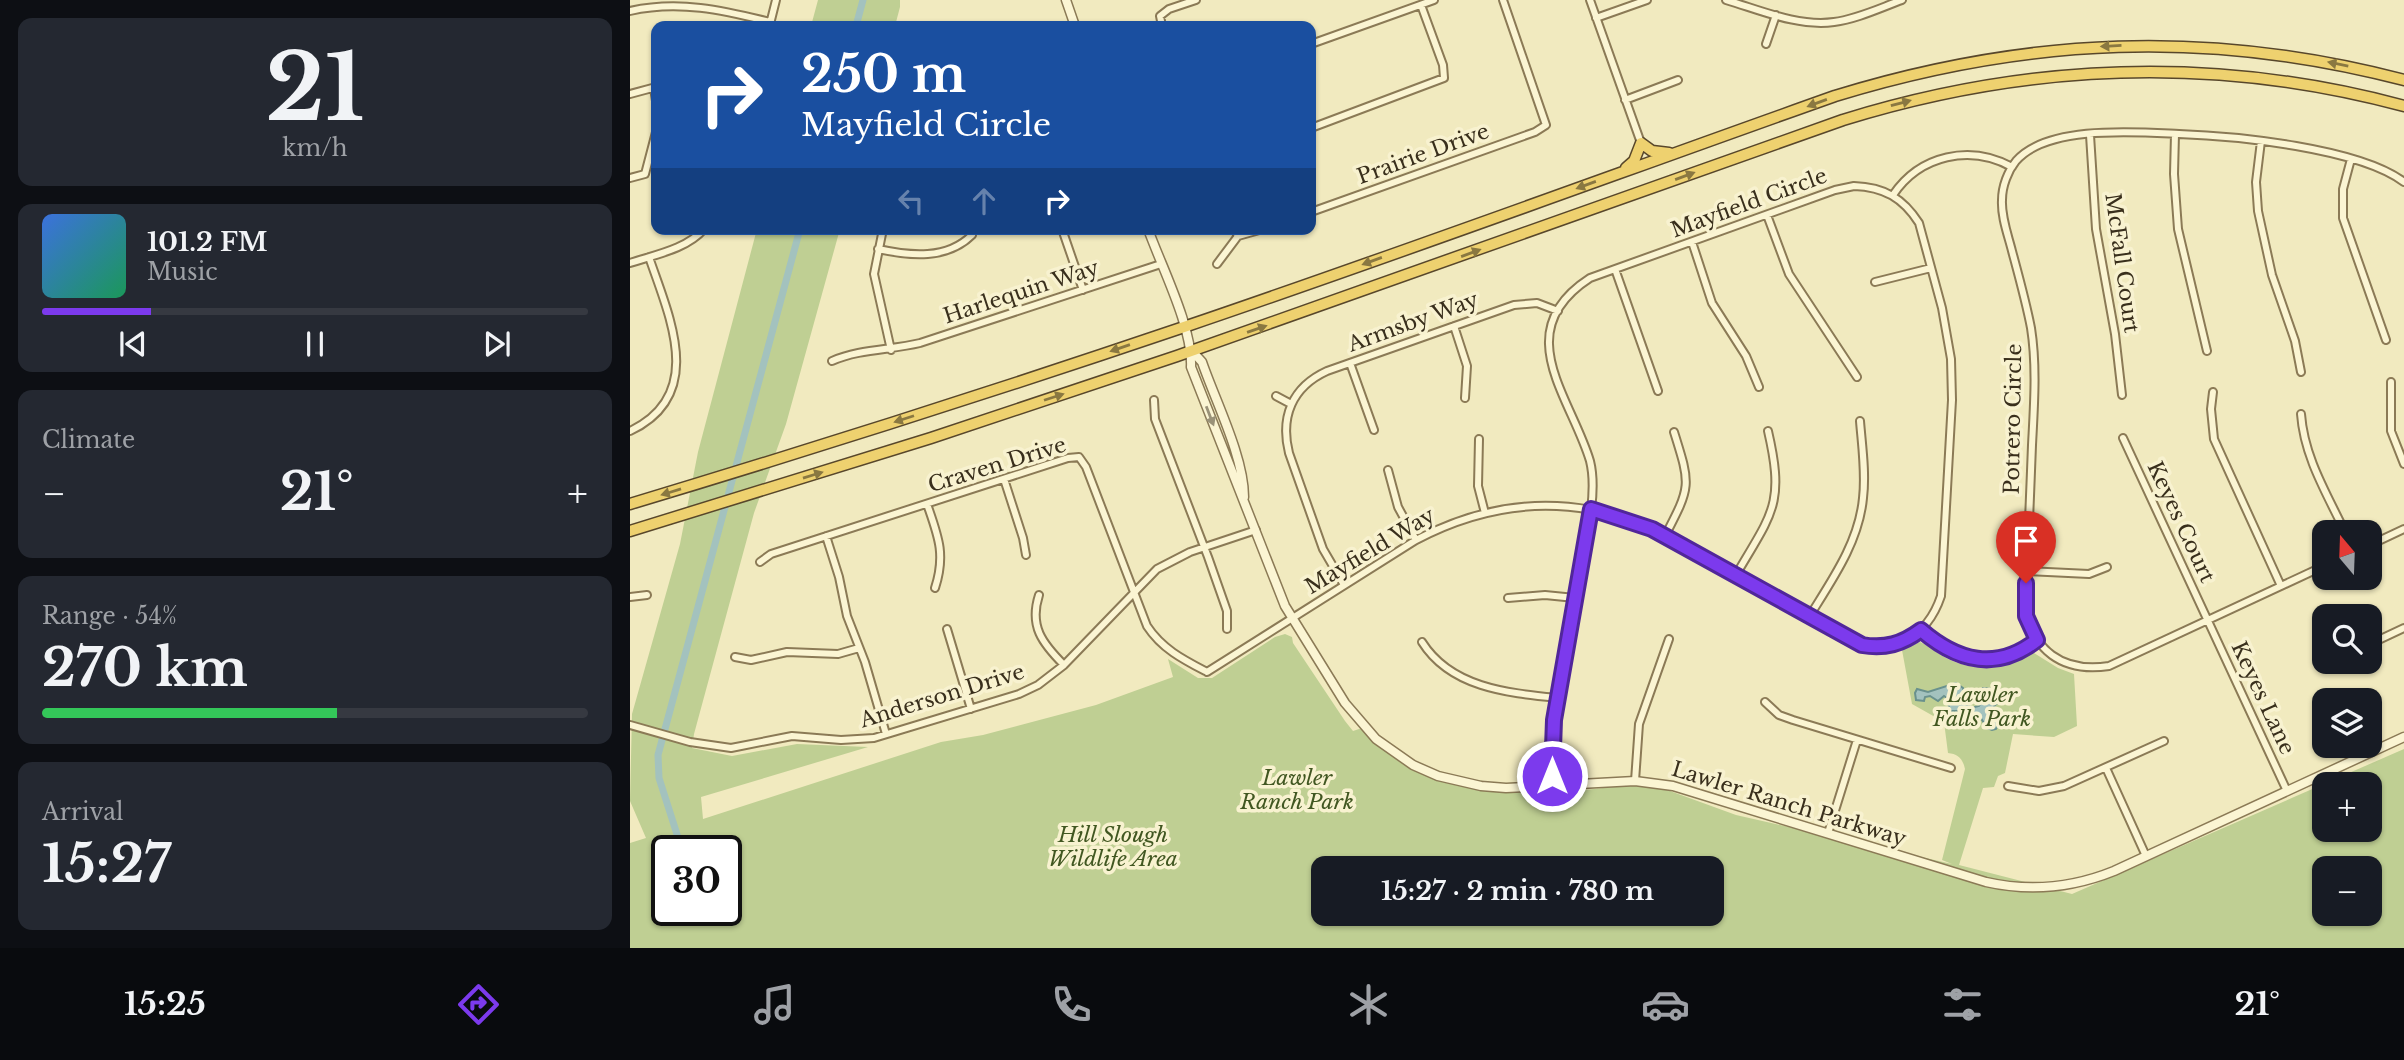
<!DOCTYPE html>
<meta charset="utf-8">
<style>
:root{--surface:#171b24;--page:#242831;--text:#f1f3f6;--muted:#9ea1a6;--line:#363941;--accent:#7c3aed}
body{margin:0;font-family:"Libre Baskerville",serif;background:var(--page);color:var(--text);height:100vh;display:flex;flex-direction:column;font-size:26px;white-space:nowrap}
*{box-sizing:border-box;margin:0}
p{font-size:23px;color:var(--muted)}
.icon{flex:none;width:38px;height:38px;fill:none;stroke:currentColor;stroke-width:2;stroke-linecap:round;stroke-linejoin:round}
.map{position:relative;flex:1;overflow:hidden}
.details{display:flex;flex-direction:column;gap:18px;padding:18px;background:#0d0f14;width:630px}
.details>*{flex:none}
.banner{position:absolute;left:21px;top:21px;width:665px;height:214px;border-radius:14px;box-shadow:0 2px 5px #0004;background:#1a4fa0;color:#fff;overflow:hidden}
.needle{width:46px;rotate:341deg}
.buttons{position:absolute;left:1682px;top:520px;display:grid;gap:14px}
.buttons a{display:grid;place-items:center;width:70px;height:70px;border-radius:14px;background:var(--surface);box-shadow:0 2px 5px #0004;font-size:35px}
.speed{position:absolute;left:21px;top:835px;display:flex;gap:14px;font-size:35px;font-weight:700;text-align:center}
.speed>*{display:grid;place-content:center;width:91px;height:91px;border-radius:50%;background:var(--surface);box-shadow:0 2px 5px #0004;line-height:1}
.speed .limit{border:4px solid #111;border-radius:10px;background:#fff;color:#111}
.pin{position:absolute;display:grid;place-items:center;width:60px;height:60px;color:#fff;margin:-72px -30px;border-radius:50% 50% 50% 0;rotate:-45deg;box-shadow:0 0 7px #0007}
.pin .icon{rotate:45deg}
.me{position:absolute;width:77px;margin:-38px;rotate:0deg;stroke-linejoin:round;filter:drop-shadow(0 0 5px #0008)}
.turn{display:flex;align-items:center;gap:24px;height:147px;padding:0 35px;font-size:32px}
.turn .icon{width:91px;height:91px;stroke-width:2.5}
.turn b{display:block;font-size:49px;line-height:60px}
.lanes{display:flex;align-items:center;height:66px;padding:0 35px;background:#0003;justify-content:center;gap:35px;direction:ltr}
.lanes .off{opacity:.35}
.big{font-size:52px;font-weight:700;line-height:1.1}
.details .card{flex:1;display:flex;flex-direction:column;justify-content:center;gap:10px;min-width:0;padding:0 24px;border-radius:14px;background:var(--page)}
.details .dial{align-items:center;gap:0}
.dial b{font-size:91px;line-height:1}
.song{display:flex;align-items:center;gap:21px}
.cover{width:84px;height:84px;border-radius:10px;background:linear-gradient(135deg,hsl(220 70% 55%),hsl(150 70% 35%))}
.played{height:7px;border-radius:4px;background:linear-gradient(90deg,var(--accent) 20%,var(--line) 20%)}
.keys{display:flex;justify-content:space-around;direction:ltr}
.heat{display:flex;justify-content:space-between;align-items:center;font-size:38px;direction:ltr}
.charge{height:10px;border-radius:5px;background:linear-gradient(90deg,#34c759 54%,var(--line) 0)}
.trip{position:absolute;left:681px;top:856px;width:413px;height:70px;border-radius:14px;background:var(--surface);box-shadow:0 2px 5px #0004;font-weight:700;line-height:70px;text-align:center}
.tab-bar{display:flex;height:112px;justify-content:space-around;align-items:center;background:#090b0e;color:var(--muted)}
.tab-bar .icon{width:49px;height:49px}
.tab-bar .active{color:var(--accent)}
.tab-bar b{font-size:32px;color:var(--text)}
main{display:flex;flex:1;min-height:0}
.map>svg:first-child{display:block}
.green{fill:#bfcf93;fill-rule:evenodd}
.water{fill:#a3c2be;stroke:#69918d;stroke-width:2}
.lines{fill:none;stroke-linecap:round;stroke-linejoin:round}
.canal{stroke:#a3c2be;stroke-width:7}
.minor-casing{stroke:#8b7a56;stroke-width:10}
.tertiary-casing{stroke:#8b7a56;stroke-width:11}
.trunk-casing{stroke:#58472b;stroke-width:13}
.minor{stroke:#fbf5d3;stroke-width:6}
.tertiary{stroke:#fbf5d3;stroke-width:8}
.trunk{stroke:#eed16f;stroke-width:10}
.oneway{fill:#8a7841}
.oneway2{fill:#9a9278}
.route-casing{stroke:#51269a;stroke-width:18}
.route{stroke:#7c3aed;stroke-width:12}
.labels{text-anchor:middle;dominant-baseline:central;stroke-width:7;stroke-linejoin:round;paint-order:stroke}
.street-label{font-size:21px;fill:#392f1c;stroke:#f8f2d0}
.park-label{font-size:21px;font-style:italic;fill:#415721;stroke:#f8f2d0}
</style>
<main>
<section class="details">
<div class="card dial"><b>21</b><p>km/h</p></div>
<div class="card">
<div class="song"><i class="cover"></i><div><b>101.2 FM</b><p>Music</p></div></div>
<div class="played"></div>
<div class="keys"><svg class="icon" aria-label="previous" viewBox="0 0 24 24"><path d="M18 5L8 12l10 7zM5 5v14"/></svg><svg class="icon" aria-label="pause" viewBox="0 0 24 24"><path d="M8 5v14M16 5v14"/></svg><svg class="icon" aria-label="next" viewBox="0 0 24 24"><path d="M6 5l10 7-10 7zM19 5v14"/></svg></div>
</div>
<div class="card"><p>Climate</p>
<div class="heat"><a>−</a><b class="big">21°</b><a>+</a></div>
</div>
<div class="card"><p>Range · 54%</p><b class="big">270 km</b><div class="charge"></div></div>
<div class="card"><p>Arrival</p><b class="big">15:27</b></div>
</section>
<div class="map">
<svg width="1774" height="948" viewBox="0 0 1774 948">
<rect width="100%" height="100%" fill="#f1eabf"/>
<!-- green -->
<path class="green" d="M188 0H270V7L265 26H181Z
M127 229H210L156 424 124 513 64 734 62 748 102 756 167 744 238 747 71 797 73 819 311 742 353 735 466 705 543 677 538 659 568 678H582L645 637 655 634 662 637 663 643 715 721 723 731 738 726 761 755 828 777 928 793 1018 783 1106 815 1322 864 1312 860 1335 769C1333 759 1328 754 1318 753L1314 722 1282 704 1272 650 1290 642C1300 646 1308 654 1318 659 1353 675 1372 664 1404 653L1428 668 1444 674 1447 726 1424 737 1383 734 1375 773 1368 776 1364 787 1353 788 1329 865 1442 894 1774 749V948H0V843L16 838 0 801 2 714 50 544 68 452ZM1694 784H1740V830H1694ZM37 850H96V910H37ZM693 868H1082V914H693ZM1694 868H1740V914H1694Z"/>
<!-- water -->
<path class="water" d="M1326 683 1333 688 1334 701 1341 708 1349 706 1352 701 1353 688 1383 691 1382 698 1370 701 1364 706 1369 722 1366 729 1362 730 1357 728 1349 715 1337 716 1331 711H1320L1317 698 1314 696 1308 701 1300 696 1295 697 1294 701 1286 700 1285 693 1287 689 1298 692Z"/>
<g class="lines">
<!-- canal -->
<path class="canal" d="M226 26 233 0
M52 850 29 778 28 755 170 229"/>
<defs>
<path id="minor" d="M960 0 1011 143
M1096 0C1130 10 1168 27 1204 22 1227 19 1250 8 1272 0
M0 11C48 0 93 10 140 22
M966 18 1017 0
M140 24 146 0
M532 26 530 16 539 9 566 0
M681 44 804 0
M1136 44 1146 15
M24 88 26 101
M0 94 26 87
M995 100 1048 80
M681 128 814 78 813 65 791 5
M1545 134 1544 174 1548 229 1577 351
M1460 135 1466 229 1485 334 1492 395
M1631 141 1626 182 1628 211 1642 275 1665 341 1671 372
M1721 159 1713 189V218L1756 340
M0 178 15 174 26 132
M1224 186C1254 187 1273 198 1289 223L1312 308 1321 359 1322 400 1311 596C1297 638 1261 657 1219 640L1049 543 1000 521 961 510C963 494 964 477 960 461 941 397 878 331 960 278L1205 190Z
M1263 195C1290 155 1340 144 1382 167
M681 212 905 132 916 125 873 0
M1137 215 1159 274 1227 377
M253 229 244 274 261 350
M432 229 453 290
M604 229 608 236 633 229
M1062 242 1082 303 1116 356 1129 387
M248 249C280 256 317 260 342 235
M0 263C24 255 57 249 74 229
M587 264 608 236
M985 269 1028 391
M1245 282 1301 268
M824 326 837 366 835 398
M202 361C229 349 261 350 290 343L531 264
M720 363 744 430
M1761 382V431L1774 464
M1583 392 1581 409 1584 439 1651 586
M646 396 661 404
M524 400 525 419 578 557 597 611V629
M1671 414C1674 457 1697 494 1715 532
M0 431C77 395 39 316 19 257
M1493 438 1657 791
M849 439 848 486 855 513
M758 470 768 507 786 540
M374 479 393 538 396 555
M297 504C308 536 316 554 305 588
M196 536 209 577 217 616 235 662 256 734
M1035 536C1061 486 1061 486 1044 432
M1740 545 1774 529
M130 562 141 554 438 458 449 457 456 467 517 626C532 649 554 660 577 672L786 540C841 511 901 499 961 510L924 720 922 759 923 785
M1694 566 1479 666C1433 673 1401 651 1395 603 1398 551 1400 498 1402 445 1404 406 1407 366 1401 328 1396 302 1389 277 1382 251 1378 235 1371 217 1372 200 1372 186 1378 171 1386 161 1417 125 1505 132 1549 134 1606 136 1729 148 1774 182
M1396 571 1459 574 1477 567
M1106 575C1142 513 1155 505 1138 431
M714 585 693 549 659 453C650 417 662 387 697 371L884 305 907 303 928 311
M409 595C399 626 412 643 434 665
M0 597 17 595
M878 598 915 595 945 598
M1179 617C1202 580 1229 542 1233 498 1236 473 1232 446 1230 421
M317 629 341 709
M1291 630C1327 661 1366 672 1407 640
M792 642C821 688 878 693 928 698
M1740 644 1774 628
M105 657 121 660 157 652 208 654 229 648
M1700 662H1702
M1135 702 1149 715 1163 720 1321 768
M0 725 60 742 101 748 162 736 211 740 244 738 389 694 408 685 434 665 527 569 560 552 626 530
M1476 768 1516 856
M1005 781 1009 724 1039 639
M1378 786 1409 791 1434 786 1534 741
M1198 833 1227 740"/>
<path id="tertiary" d="M436 0 445 26
M518 229C532 268 563 328 561 367L655 606 715 703 746 739 783 765 808 776 851 786 876 788 1005 781 1043 786 1356 882C1400 892 1442 888 1484 871L1774 737
M562 351 572 362C585 400 614 457 614 497"/>
<path id="trunk" d="M996 168 1004 161 1011 143 1022 151 1039 153
M0 504C186 448 371 389 554 327 772 253 988 173 1205 96 1397 37 1579 29 1774 80
M0 531 301 438 547 356 1213 120C1400 62 1585 55 1774 106"/>
</defs>
<!-- minor casing -->
<use href="#minor" class="minor-casing"/>
<!-- tertiary casing -->
<use href="#tertiary" class="tertiary-casing"/>
<!-- trunk casing -->
<use href="#trunk" class="trunk-casing"/>
<!-- minor -->
<use href="#minor" class="minor"/>
<!-- tertiary -->
<use href="#tertiary" class="tertiary"/>
<!-- trunk -->
<use href="#trunk" class="trunk"/>
</g>
<!-- one-way arrows -->
<defs><path id="oneway-solid" d="M-6-.8H1V-3.2L6.5 0L1 3.2V.8H-6Z" transform="scale(1.75)"/></defs>
<g class="oneway">
<use href="#oneway-solid" transform="translate(1481 46) rotate(177)"/>
<use href="#oneway-solid" transform="translate(1708 64) rotate(-169)"/>
<use href="#oneway-solid" transform="translate(1187 103) rotate(160)"/>
<use href="#oneway-solid" transform="translate(1271 103) rotate(-15)"/>
<use href="#oneway-solid" transform="translate(1055 176) rotate(-20)"/>
<use href="#oneway-solid" transform="translate(956 185) rotate(160)"/>
<use href="#oneway-solid" transform="translate(841 253) rotate(-20)"/>
<use href="#oneway-solid" transform="translate(742 261) rotate(160)"/>
<use href="#oneway-solid" transform="translate(627 329) rotate(-19)"/>
<use href="#oneway-solid" transform="translate(490 348) rotate(161)"/>
<use href="#oneway-solid" transform="translate(424 397) rotate(-18)"/>
<use href="#oneway-solid" transform="translate(274 419) rotate(162)"/>
<use href="#oneway-solid" transform="translate(183 475) rotate(-17)"/>
<use href="#oneway-solid" transform="translate(41 492) rotate(163)"/>
</g>
<use class="oneway2" href="#oneway-solid" transform="translate(580 416) rotate(69)"/>
<g class="lines">
<defs>
<path id="route" d="M922 776 924 720 961 509 1022 529 1232 645C1255 649 1272 644 1291 630 1327 661 1366 672 1407 640L1396 616V583"/>
</defs>
<!-- route casing -->
<use href="#route" class="route-casing"/>
<!-- route -->
<use href="#route" class="route"/>
</g>
<g class="labels">
<!-- street labels -->
<g class="street-label">
<text transform="translate(793 154) rotate(-20)">Prairie Drive</text>
<text transform="translate(1119 203) rotate(-20)">Mayfield Circle</text>
<text transform="translate(1492 263) rotate(82)">McFall Court</text>
<text transform="translate(391 292) rotate(-18)">Harlequin Way</text>
<text transform="translate(783 322) rotate(-20)">Armsby Way</text>
<text transform="translate(1383 419) rotate(-89)">Potrero Circle</text>
<text transform="translate(367 465) rotate(-17)">Craven Drive</text>
<text transform="translate(1551 522) rotate(65)">Keyes Court</text>
<text transform="translate(740 551) rotate(-31)">Mayfield Way</text>
<text transform="translate(312 696) rotate(-17)">Anderson Drive</text>
<text transform="translate(1633 698) rotate(65)">Keyes Lane</text>
<text transform="translate(1159 804) rotate(17)">Lawler Ranch Parkway</text>
</g>
<!-- park labels -->
<g class="park-label">
<text x="1352" y="695">Lawler<tspan x="1352" dy="24">Falls Park</tspan></text>
<text x="667" y="778">Lawler<tspan x="667" dy="24">Ranch Park</tspan></text>
<text x="483" y="835">Hill Slough<tspan x="483" dy="24">Wildlife Area</tspan></text>
</g>
</g>
</svg>
<div class="buttons">
<a><svg class="needle" viewBox="-14 -14 28 28"><path d="M0-13l5 13h-10z" fill="#e53935"/><path d="M0 13l5-13h-10z" fill="#9ea1a6"/></svg></a>
<a><svg class="icon" aria-label="search" viewBox="0 0 24 24"><circle cx="10" cy="10" r="6"/><path d="M15 15l6 6"/></svg></a>
<a><svg class="icon" aria-label="layers" viewBox="0 0 24 24"><path d="M12 4l9 5-9 5-9-5zM3 14l9 5 9-5"/></svg></a>
<a>+</a>
<a>−</a>
</div>
<div class="speed"><div class="limit">30</div></div>
<div class="pin" style="left:1396px;top:583px;background:#d93025"><svg class="icon" aria-label="arrive" viewBox="0 0 24 24"><path d="M6 21V4h12l-3 4 3 4H6"/></svg></div>
<svg class="me" style="left:922px;top:776px" viewBox="-20 -20 40 40"><circle r="17" fill="#7c3aed" stroke="#fff" stroke-width="3"/><path d="M0-11L8 9 0 5-8 9z" fill="#fff"/></svg>
<div class="trip">15:27 · 2 min · 780 m</div>
<div class="banner">
<div class="turn"><svg class="icon" aria-label="right" viewBox="0 0 24 24"><path d="M7 20v-9h11M14 6l5 5-5 5"/></svg><div><b>250 m</b>Mayfield Circle</div></div>
<div class="lanes"><svg class="icon off" aria-label="left" viewBox="0 0 24 24"><path d="M17 20v-9H6M10 6l-5 5 5 5"/></svg><svg class="icon off" aria-label="ahead" viewBox="0 0 24 24"><path d="M12 20V5M6 11l6-6 6 6"/></svg><svg class="icon" aria-label="right" viewBox="0 0 24 24"><path d="M7 20v-9h11M14 6l5 5-5 5"/></svg></div>
</div>
</div>
</main>
<nav class="tab-bar">
<b>15:25</b>
<svg class="icon active" aria-label="directions" viewBox="0 0 24 24"><path d="M12 3l9 9-9 9-9-9zM9 14v-3h6M13 9l2 2-2 2"/></svg>
<svg class="icon" aria-label="music" viewBox="0 0 24 24"><path d="M9 18V5l10-2v13"/><circle cx="6" cy="18" r="3"/><circle cx="16" cy="16" r="3"/></svg>
<svg class="icon" aria-label="phone" viewBox="0 0 24 24"><path d="M5 4h4l2 5-3 2q2 4 5 5l2-3 5 2v4C11 20 4 13 5 4z"/></svg>
<svg class="icon" aria-label="climate" viewBox="0 0 24 24"><path d="M12 3v18M4 7l16 10M4 17L20 7"/></svg>
<svg class="icon" aria-label="car" viewBox="0 0 24 24"><path d="M5 17H2v-5l4-1 3-4h7l3 4 3 1v5h-3M9 17h6M6 11h13"/><circle cx="7" cy="17" r="2"/><circle cx="17" cy="17" r="2"/></svg>
<svg class="icon" aria-label="filters" viewBox="0 0 24 24"><path d="M4 7h16M4 17h16"/><circle cx="9" cy="7" r="2"/><circle cx="15" cy="17" r="2"/></svg>
<b>21°</b>
</nav>
